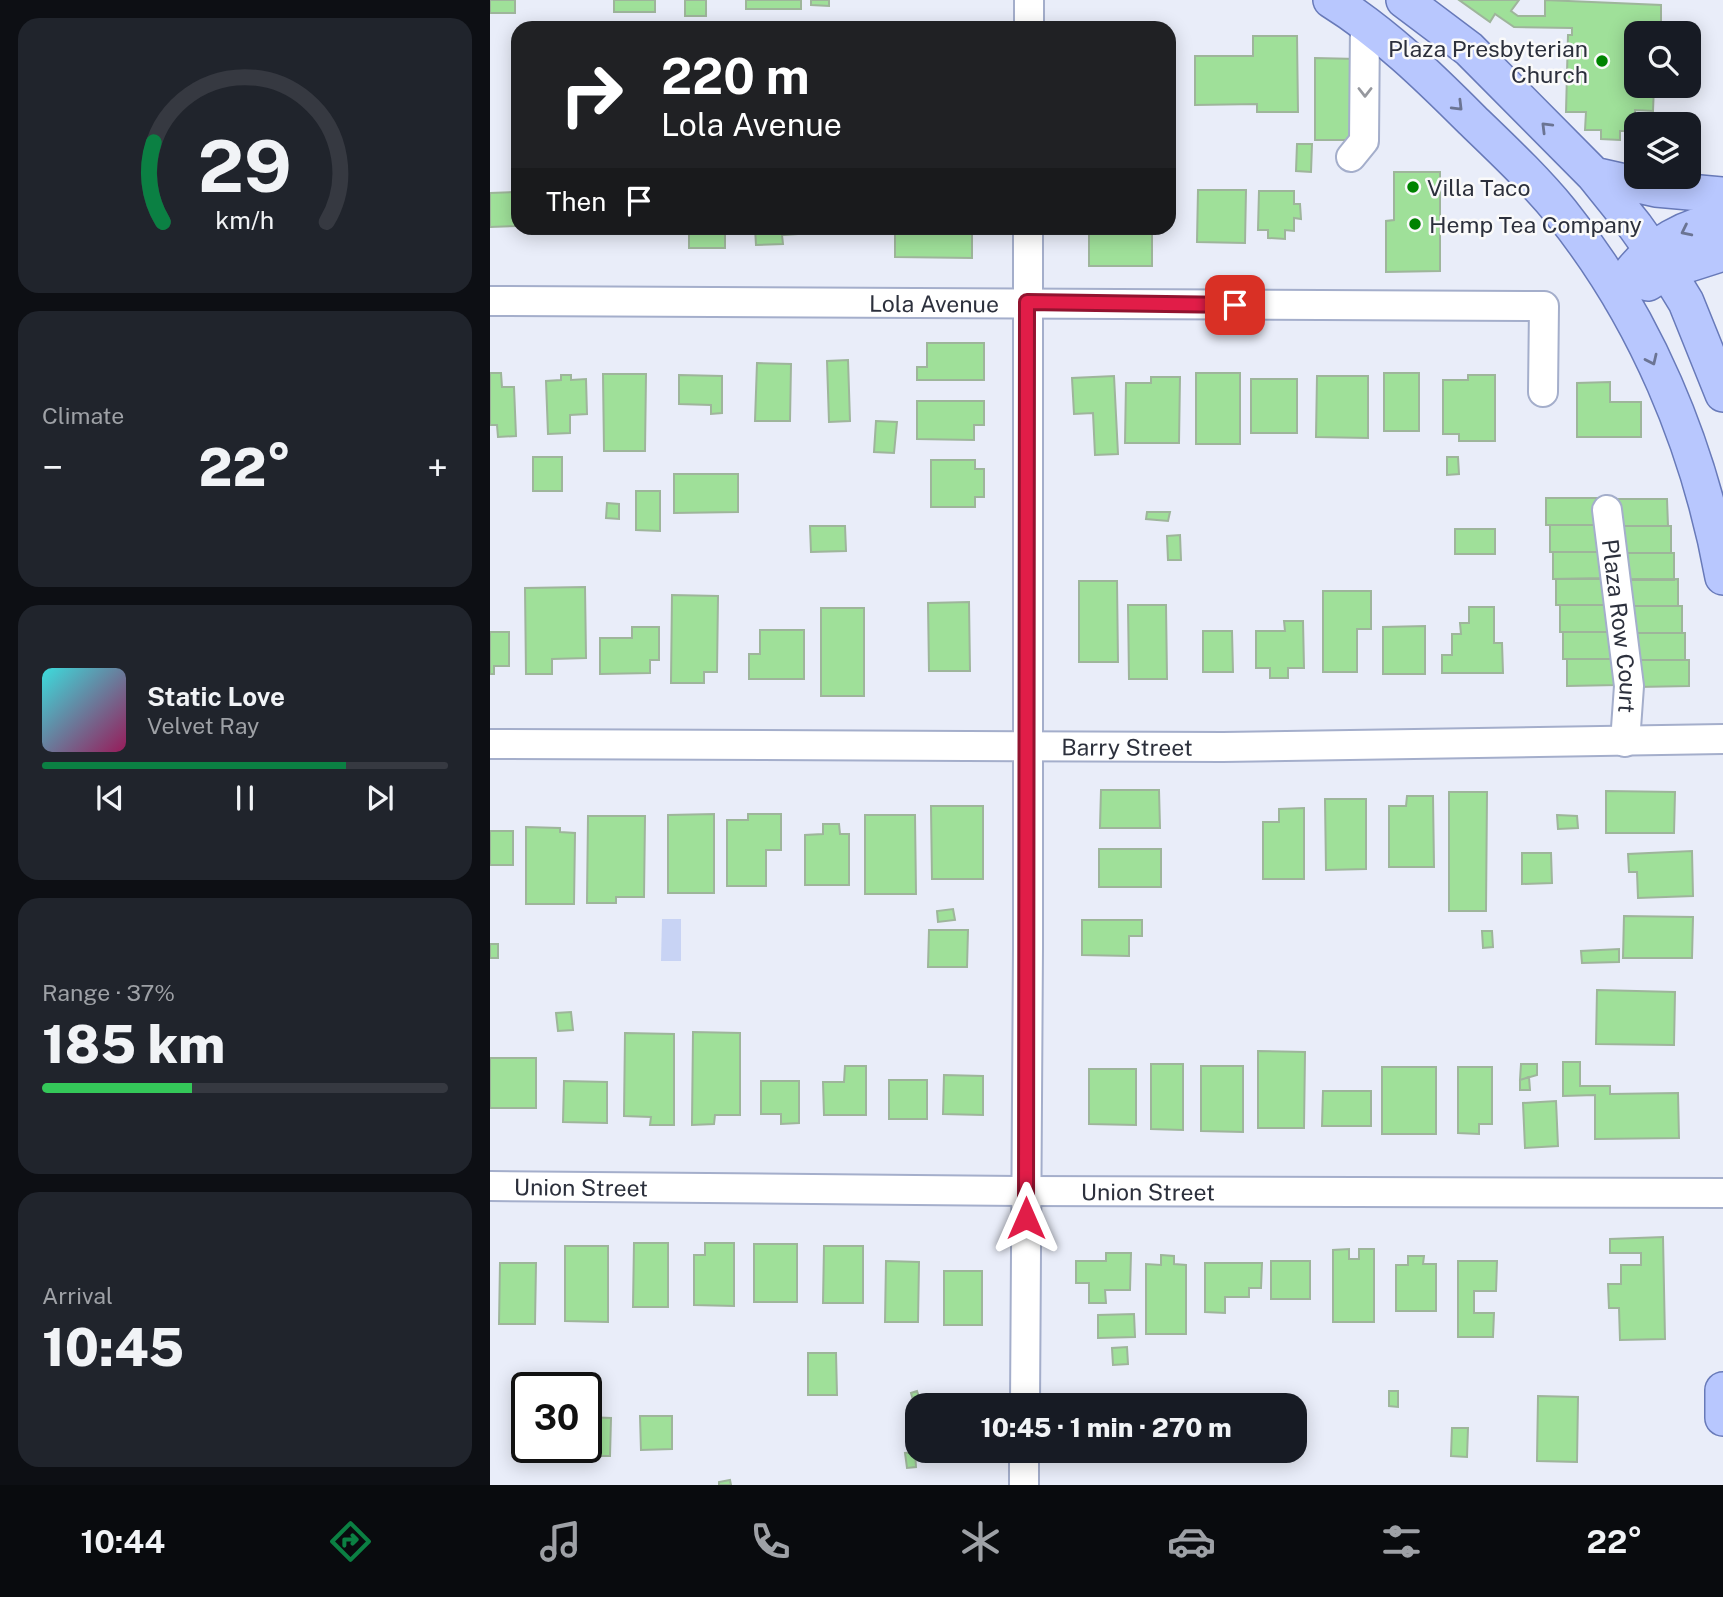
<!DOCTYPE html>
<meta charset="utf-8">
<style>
:root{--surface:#171b24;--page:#20242c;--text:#f1f3f6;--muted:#9ea1a6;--line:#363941;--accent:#0b8043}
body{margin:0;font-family:"Public Sans",sans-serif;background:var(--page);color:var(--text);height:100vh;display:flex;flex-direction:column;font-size:26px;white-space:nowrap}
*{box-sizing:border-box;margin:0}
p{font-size:23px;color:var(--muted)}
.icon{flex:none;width:38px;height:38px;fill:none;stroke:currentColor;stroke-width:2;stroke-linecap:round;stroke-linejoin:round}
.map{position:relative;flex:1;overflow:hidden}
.drawer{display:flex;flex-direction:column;gap:18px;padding:18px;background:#0d0f14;width:490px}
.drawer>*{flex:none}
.top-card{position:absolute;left:21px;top:21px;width:665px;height:214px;border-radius:21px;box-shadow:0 4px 18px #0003;background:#202124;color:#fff;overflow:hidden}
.tools{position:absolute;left:1134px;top:21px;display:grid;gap:14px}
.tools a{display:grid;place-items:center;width:77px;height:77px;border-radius:14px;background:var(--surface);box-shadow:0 4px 18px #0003;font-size:35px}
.speed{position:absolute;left:21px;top:1372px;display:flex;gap:14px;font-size:35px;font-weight:700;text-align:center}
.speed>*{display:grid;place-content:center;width:91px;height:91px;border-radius:50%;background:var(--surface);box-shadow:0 4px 18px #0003;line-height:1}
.speed .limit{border:4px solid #111;border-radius:10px;background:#fff;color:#111}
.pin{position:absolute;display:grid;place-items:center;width:60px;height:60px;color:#fff;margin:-30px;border-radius:14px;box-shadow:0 4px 10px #0006}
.me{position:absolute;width:77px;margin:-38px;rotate:0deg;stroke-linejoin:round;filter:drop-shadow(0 0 5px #0008)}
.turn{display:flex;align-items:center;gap:24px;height:147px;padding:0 35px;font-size:32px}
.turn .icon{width:91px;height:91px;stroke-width:2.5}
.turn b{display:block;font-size:49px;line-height:60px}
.then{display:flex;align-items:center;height:66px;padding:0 35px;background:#0003;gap:14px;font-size:26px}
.big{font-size:52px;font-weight:800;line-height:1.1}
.drawer .card{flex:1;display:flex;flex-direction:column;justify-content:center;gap:10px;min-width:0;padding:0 24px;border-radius:21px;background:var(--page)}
.drawer .dial{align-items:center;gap:0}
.dial svg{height:182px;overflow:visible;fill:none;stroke:var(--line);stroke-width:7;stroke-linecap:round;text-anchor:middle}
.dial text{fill:var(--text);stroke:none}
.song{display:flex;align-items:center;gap:21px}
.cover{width:84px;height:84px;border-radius:10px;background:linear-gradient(135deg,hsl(180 70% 55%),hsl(330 70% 35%))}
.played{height:7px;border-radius:4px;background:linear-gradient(90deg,var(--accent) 75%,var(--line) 75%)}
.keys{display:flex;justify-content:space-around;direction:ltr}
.heat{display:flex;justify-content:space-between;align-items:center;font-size:38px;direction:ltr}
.charge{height:10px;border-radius:5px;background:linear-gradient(90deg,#34c759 37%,var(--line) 0)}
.trip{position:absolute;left:415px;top:1393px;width:402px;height:70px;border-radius:21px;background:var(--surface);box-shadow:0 4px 18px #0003;font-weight:800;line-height:70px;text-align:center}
.menu{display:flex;height:112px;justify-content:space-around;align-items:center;background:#090b0e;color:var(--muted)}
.menu .icon{width:49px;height:49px}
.menu .active{color:var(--accent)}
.menu b{font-size:32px;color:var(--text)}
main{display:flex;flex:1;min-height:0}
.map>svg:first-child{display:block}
.water{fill:#c8d3f4}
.building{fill:#9fe099;stroke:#9eb59b;stroke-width:2}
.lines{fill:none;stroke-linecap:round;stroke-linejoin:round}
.minor-casing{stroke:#a4aecb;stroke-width:32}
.major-casing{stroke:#687ab9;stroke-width:38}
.minor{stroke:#fff;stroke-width:28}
.major{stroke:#b8c7fe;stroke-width:35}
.oneway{stroke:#96989e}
.oneway2{stroke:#6b7493}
.route-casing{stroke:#92132f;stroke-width:18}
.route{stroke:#e11d48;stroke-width:12}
.poi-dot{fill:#008301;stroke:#fafafa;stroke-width:2.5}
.labels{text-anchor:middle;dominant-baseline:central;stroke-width:5;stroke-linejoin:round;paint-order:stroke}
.poi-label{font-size:23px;fill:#2c303c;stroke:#fafafa;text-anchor:start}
.street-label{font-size:23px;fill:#2c303c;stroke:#fafafa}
</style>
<main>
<section class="drawer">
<div class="card dial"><svg viewBox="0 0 100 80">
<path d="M14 69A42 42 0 1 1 86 69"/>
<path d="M14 69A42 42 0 0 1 10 34" stroke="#0b8043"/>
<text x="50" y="56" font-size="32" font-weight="700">29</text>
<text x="50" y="72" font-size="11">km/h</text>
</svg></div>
<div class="card"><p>Climate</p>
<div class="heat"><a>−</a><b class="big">22°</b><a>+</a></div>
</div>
<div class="card">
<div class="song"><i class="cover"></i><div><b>Static Love</b><p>Velvet Ray</p></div></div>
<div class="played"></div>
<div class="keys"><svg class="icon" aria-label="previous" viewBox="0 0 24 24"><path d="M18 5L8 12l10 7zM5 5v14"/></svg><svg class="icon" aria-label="pause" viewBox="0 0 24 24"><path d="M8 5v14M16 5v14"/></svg><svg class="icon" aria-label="next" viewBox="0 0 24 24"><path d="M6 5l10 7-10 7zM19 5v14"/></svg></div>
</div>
<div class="card"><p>Range · 37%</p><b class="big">185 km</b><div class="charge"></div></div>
<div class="card"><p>Arrival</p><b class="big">10:45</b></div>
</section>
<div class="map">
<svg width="1233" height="1485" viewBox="0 0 1233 1485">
<rect width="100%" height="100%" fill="#e9edf9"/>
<!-- water -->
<path class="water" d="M172 919H191V961H171Z"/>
<!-- building -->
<path class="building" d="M0 0H25V13H0Z
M124 0H165V12H124Z
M195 0H216V16H195Z
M256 0H311V9H256Z
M321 0H339V6L321 5Z
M969 0H1029L1021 11 1028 16H1055V0L1171 5V33H1146V86H1164L1163 111 1145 110V131H1130V140L1111 139V130H1095L1096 112H1076L1078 35H1082V28L1024 27 1005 14 1000 22Z
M33 26H118V28H33Z
M763 36H807L808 112H767V104L705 105V56H763Z
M825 58 867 59V140H825Z
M807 144H822L821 172 806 171Z
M904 172H950V271L896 272V221L904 220Z
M708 190H756L755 243 707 242Z
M769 191H804V204H810L811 219 804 218V231L795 230V239L778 238V230H768Z
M27 192 28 226 0 227V193Z
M199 228H235V248H199Z
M265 228H306L307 234 292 235 293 244 266 245Z
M414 228H482V258L405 257V231H414Z
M599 228H662V266H599Z
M437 343H494V380H427V367H437Z
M358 360 360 421 339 422 337 361Z
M267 363 301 364 300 421H265Z
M0 373H11L12 387H24L26 436 8 437 7 425H0Z
M706 373H750V444H706Z
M894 373H929V431H894Z
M113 374H156L155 451H114Z
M71 375H81V380L96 379 97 414 80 415V433L58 434 56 381 71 380Z
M189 375 232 376V413L221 414V405L189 404Z
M978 375H1005V441H969V434H953V380H978Z
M624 376 628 454 605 455 603 413 584 414 582 378Z
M827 376H878V438L826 437Z
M661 377H690L689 443H635L636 383H661Z
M761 379H807V433H761Z
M1120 382V402H1151V437H1087V383Z
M427 401H494V425H484V440L427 439Z
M386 421 407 422 404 453 384 452Z
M43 457H72V491H43Z
M957 457H968L969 474 957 475Z
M441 460H485V469H494V497H485V507H441Z
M184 474H248V512L184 513Z
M146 491H170V531L146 530Z
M1056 498H1107V525H1056Z
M1127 499H1177L1178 526H1127Z
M117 503 129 504V519L116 518Z
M657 512H680L678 521 656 519Z
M1060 525H1110V552H1060Z
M320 526H355L356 551 321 552Z
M1130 526H1181V553H1131Z
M965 529H1005V554H965Z
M690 535 691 560H678L677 536Z
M1063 552H1113V578L1063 579Z
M1133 553H1184V580L1133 579Z
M1066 579H1117V605H1066Z
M1188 579V606H1138V580Z
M589 581H627L628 662H589Z
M95 587 96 658 62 659V674H36L35 588Z
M833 591H881V629H867V672H833Z
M182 595 228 596 227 672H214V683H181Z
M479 602 480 671H439L438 603Z
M638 605H676L677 679H639Z
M1070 605H1121V632H1070Z
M1141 606H1192V633H1141Z
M979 607H1004V643H1012L1013 673H952V655H962V634H971L970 623H979Z
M331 608H374V696H331Z
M794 621H813L814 668H798V678H780V668H766V631H795Z
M935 626V674H893V627Z
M142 627H169V660H160V673L110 674V638H142Z
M270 630H314V679H259V654H270Z
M713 631H742L743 672H713Z
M0 632H19V666H4V674H0Z
M1073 632H1124V659H1073Z
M1144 633H1195V660H1144Z
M1077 659H1127V685L1077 686Z
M1148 660H1199V686L1148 687Z
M611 790H669L670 828H610Z
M1116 791 1185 792 1184 833H1116Z
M959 792H997L996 911H959Z
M917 796H943L944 867H899V806H916Z
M835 799H876V869L836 870Z
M441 806H493V879H442Z
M814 808V879H773V822H789V809Z
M224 814V893H178V815Z
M258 814H291V850H276V886H237V820H258Z
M375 815H425L426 894H375Z
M1067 815 1087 816 1088 828 1068 829Z
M98 816H155L154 897H126V903H97Z
M333 824H349L350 834H359V885H315V835L333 834Z
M36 827 70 828V832L85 833 84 904H36Z
M0 831H23V865H0Z
M609 849H671V887H609Z
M1202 851 1203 896 1148 898 1147 872H1139L1138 854Z
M1032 853H1061L1062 883 1032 884Z
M463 909 465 920 448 922 447 911Z
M1134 916 1203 917 1202 958H1133Z
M592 920H652V936H639V956L592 955Z
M439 930H478L477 967H438Z
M992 931H1002L1003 947 993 948Z
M0 944H8V958H0Z
M1129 949V962L1092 963 1091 951Z
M1107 990 1185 992 1184 1045 1106 1044Z
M81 1012 83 1030 68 1031 66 1013Z
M203 1032 250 1033V1115H225L224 1124 202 1125Z
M135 1033 184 1034V1125H160L161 1117 134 1116Z
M768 1051 815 1052 814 1128H768Z
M0 1058H46V1108H0Z
M1073 1062H1090V1086H1120V1094L1188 1093 1189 1138 1105 1139V1095L1073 1096Z
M661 1064H693V1130L661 1129Z
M1031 1064H1047V1075L1030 1080Z
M355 1066H376V1115H334L333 1082H354Z
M711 1066H753V1132L711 1131Z
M892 1067H946V1134H892Z
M968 1067H1002V1124H989V1134L968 1133Z
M599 1069H646V1125L599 1124Z
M454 1075 493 1076V1115L453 1114Z
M1039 1077 1040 1090H1030V1080Z
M399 1080H437V1119H399Z
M74 1081 117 1082V1123L73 1122Z
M271 1081H309V1123L291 1124V1114H271Z
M833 1091H881V1126H832Z
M1066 1101 1068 1146 1035 1148 1033 1103Z
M1173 1237 1175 1339 1130 1340 1129 1308H1119L1118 1284H1131V1265H1151V1253H1120V1239Z
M144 1243H178V1307H143Z
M215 1243H244V1306L204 1305V1255H215Z
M264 1244H307V1302H264Z
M75 1246H118V1322L75 1321Z
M334 1246H373V1303H333Z
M859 1249V1259H869V1249H884V1322H843V1250Z
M616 1253H641L640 1290H615L616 1303H599V1283H586V1261H616Z
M671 1255 684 1256V1264L696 1265V1334H656V1264L671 1265Z
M918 1256H934L933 1264H946V1311H906V1265H918Z
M396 1261 429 1262 428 1322H395Z
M781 1261H820V1299H781Z
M968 1261H1007L1006 1291H984V1313H1004L1003 1337H968Z
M10 1263H46L45 1324H9Z
M715 1263H772L771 1288H759V1297H735V1313L715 1312Z
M454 1271H492V1325H454Z
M644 1314 645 1337 608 1338V1315Z
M637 1347 638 1364 623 1365 622 1348Z
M318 1353H346L347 1395H318Z
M427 1391 431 1403 424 1404 421 1393Z
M899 1391H908V1407L899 1406Z
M1048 1396 1088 1397 1087 1462 1047 1461Z
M150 1416H182V1449L151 1450Z
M96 1417 121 1418 120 1456H88V1447H96Z
M24 1419H37V1447H56V1451H24Z
M962 1428H978L977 1457 961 1456Z
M425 1452 426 1467 417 1468 415 1453Z
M240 1480 241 1485H229V1482Z"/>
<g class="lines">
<defs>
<g id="minor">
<path d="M539 28V0"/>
<path d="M861 157 874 141 875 24"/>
<path id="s1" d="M0 301 1054 306 1053 392"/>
<path id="s2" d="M1117 510 1139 686 1135 742"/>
<path id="s3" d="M0 744 733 747 1233 739"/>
<path id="s4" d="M0 1186 537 1191 1233 1193"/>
<path d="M535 1405 538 948V228"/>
<path d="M534 1485V1451"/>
</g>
<path id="major" d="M841 0C894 33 938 76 982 120 1012 149 1044 179 1071 212 1155 316 1209 445 1233 577
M914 0 979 49 1104 175 1145 226 1177 271 1196 302 1233 394
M1104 175 1166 189 1233 195
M1158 283 1177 271 1233 253
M1131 299C1133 291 1135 280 1140 274 1161 245 1198 224 1233 221
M1233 1390V1418"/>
</defs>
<!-- minor casing -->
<use href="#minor" class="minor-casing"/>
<!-- major casing -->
<use href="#major" class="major-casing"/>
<!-- minor -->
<use href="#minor" class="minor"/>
<!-- major -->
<use href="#major" class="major"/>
</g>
<!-- one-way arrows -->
<defs><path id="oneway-chevron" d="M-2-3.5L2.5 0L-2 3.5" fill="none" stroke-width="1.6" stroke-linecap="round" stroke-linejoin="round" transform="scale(1.75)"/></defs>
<use class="oneway" href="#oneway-chevron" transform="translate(875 92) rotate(90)"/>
<g class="oneway2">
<use href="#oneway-chevron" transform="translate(968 106) rotate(45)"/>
<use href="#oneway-chevron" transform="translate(1056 127) rotate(-135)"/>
<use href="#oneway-chevron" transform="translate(1196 231) rotate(154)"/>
<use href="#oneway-chevron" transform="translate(1162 360) rotate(65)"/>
</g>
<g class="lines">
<defs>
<path id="route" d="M536 1218 537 302 745 305"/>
</defs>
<!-- route casing -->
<use href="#route" class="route-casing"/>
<!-- route -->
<use href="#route" class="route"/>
</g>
<!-- markers -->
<g class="poi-dot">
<circle cx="1112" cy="61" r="7"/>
<circle cx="923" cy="187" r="7"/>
<circle cx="925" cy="224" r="7"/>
</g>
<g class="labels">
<!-- poi labels -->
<g class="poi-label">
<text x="1098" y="48" text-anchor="end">Plaza Presbyterian<tspan x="1098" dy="26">Church</tspan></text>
<text x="937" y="187">Villa Taco</text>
<text x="939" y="224">Hemp Tea Company</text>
</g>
<!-- street labels -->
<g class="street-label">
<text stroke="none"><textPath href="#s1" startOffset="444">Lola Avenue</textPath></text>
<text stroke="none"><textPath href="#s2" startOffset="117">Plaza Row Court</textPath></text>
<text stroke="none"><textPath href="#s3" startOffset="637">Barry Street</textPath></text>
<text stroke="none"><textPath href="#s4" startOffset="91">Union Street</textPath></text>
<text stroke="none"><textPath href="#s4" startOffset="658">Union Street</textPath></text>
</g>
</g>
</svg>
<div class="tools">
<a><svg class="icon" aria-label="search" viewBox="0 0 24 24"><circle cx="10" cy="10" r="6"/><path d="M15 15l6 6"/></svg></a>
<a><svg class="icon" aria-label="layers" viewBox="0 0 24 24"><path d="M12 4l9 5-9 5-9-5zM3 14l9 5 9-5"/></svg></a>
</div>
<div class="speed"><div class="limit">30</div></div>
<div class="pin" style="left:745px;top:305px;background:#d93025"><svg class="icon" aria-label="arrive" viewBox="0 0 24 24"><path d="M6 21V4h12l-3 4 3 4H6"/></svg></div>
<svg class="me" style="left:536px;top:1218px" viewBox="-20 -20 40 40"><path d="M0-17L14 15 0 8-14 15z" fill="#e11d48" stroke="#fff" stroke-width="4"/></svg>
<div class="trip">10:45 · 1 min · 270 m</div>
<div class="top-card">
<div class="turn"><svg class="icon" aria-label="right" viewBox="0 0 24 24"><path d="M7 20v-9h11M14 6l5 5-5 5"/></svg><div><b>220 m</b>Lola Avenue</div></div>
<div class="then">Then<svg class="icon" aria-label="arrive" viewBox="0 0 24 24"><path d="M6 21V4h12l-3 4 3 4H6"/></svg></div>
</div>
</div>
</main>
<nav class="menu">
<b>10:44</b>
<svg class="icon active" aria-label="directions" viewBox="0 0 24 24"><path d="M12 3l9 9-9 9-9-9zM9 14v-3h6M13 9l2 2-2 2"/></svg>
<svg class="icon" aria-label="music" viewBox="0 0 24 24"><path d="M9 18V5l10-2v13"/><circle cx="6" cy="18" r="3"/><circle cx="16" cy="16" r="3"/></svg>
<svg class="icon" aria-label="phone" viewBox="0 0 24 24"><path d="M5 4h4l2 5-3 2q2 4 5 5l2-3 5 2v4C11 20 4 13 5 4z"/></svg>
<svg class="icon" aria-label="climate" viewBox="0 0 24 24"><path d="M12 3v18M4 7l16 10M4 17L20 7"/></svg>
<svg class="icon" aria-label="car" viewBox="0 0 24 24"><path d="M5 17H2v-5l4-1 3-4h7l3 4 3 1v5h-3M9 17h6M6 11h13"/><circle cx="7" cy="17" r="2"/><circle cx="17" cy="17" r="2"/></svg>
<svg class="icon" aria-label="filters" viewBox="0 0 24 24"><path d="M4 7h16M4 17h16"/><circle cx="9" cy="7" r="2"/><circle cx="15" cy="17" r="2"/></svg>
<b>22°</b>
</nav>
